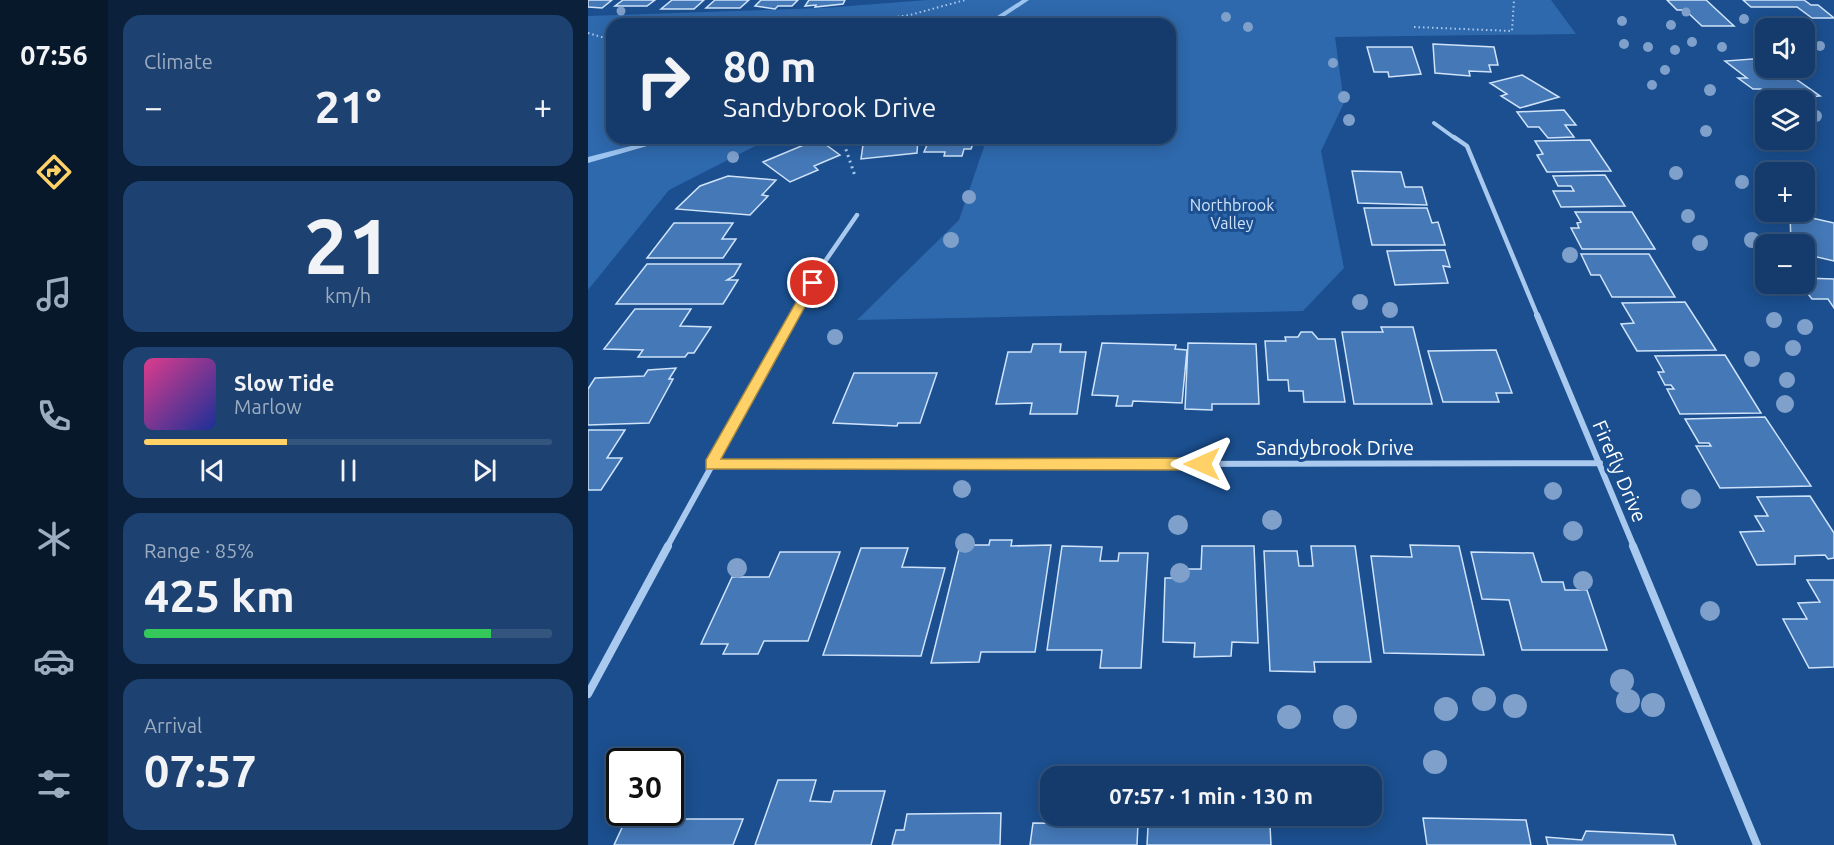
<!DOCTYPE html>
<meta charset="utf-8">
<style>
:root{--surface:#143b6b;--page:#1d4271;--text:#f1f3f6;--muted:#9dadc1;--line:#33557e;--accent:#ffd166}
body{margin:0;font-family:Ubuntu,sans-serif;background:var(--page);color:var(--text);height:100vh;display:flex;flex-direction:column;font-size:22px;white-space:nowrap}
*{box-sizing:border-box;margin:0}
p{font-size:20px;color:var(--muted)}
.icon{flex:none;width:33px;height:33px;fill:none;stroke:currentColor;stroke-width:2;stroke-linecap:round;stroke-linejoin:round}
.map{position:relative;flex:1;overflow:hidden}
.details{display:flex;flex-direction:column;gap:15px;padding:15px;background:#0b203b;width:480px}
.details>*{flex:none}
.top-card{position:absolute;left:18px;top:18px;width:570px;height:126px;border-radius:18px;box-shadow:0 3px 15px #0003,0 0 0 2px var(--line);background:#143b6b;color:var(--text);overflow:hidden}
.buttons{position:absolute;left:1167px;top:18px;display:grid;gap:12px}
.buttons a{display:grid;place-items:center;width:60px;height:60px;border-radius:12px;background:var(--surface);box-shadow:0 3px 15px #0003,0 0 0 2px var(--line);font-size:30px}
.speed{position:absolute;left:18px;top:748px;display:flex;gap:12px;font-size:30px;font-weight:700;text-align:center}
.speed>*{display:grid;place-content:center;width:78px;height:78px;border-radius:50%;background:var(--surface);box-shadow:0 3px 15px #0003,0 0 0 2px var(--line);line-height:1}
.speed .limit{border:3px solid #111;border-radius:9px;background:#fff;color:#111}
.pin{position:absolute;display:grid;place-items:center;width:51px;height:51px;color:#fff;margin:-26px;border:3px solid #fff;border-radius:50%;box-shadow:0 2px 6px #0007}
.me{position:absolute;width:66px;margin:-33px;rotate:270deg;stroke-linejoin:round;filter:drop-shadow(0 0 4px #0008)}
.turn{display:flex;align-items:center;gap:21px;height:126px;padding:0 18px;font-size:27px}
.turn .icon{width:78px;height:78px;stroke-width:2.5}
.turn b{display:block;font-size:42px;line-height:51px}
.big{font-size:45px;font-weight:700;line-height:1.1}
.details .tile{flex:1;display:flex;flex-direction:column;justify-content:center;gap:9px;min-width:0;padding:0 21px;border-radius:18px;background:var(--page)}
.details .dial{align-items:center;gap:0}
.dial b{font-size:78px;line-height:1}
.song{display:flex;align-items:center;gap:18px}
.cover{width:72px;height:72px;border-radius:9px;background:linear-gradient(135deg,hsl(330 70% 55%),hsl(230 70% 35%))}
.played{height:6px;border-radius:3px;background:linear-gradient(90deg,var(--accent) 35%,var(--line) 35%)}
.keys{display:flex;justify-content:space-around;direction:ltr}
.heat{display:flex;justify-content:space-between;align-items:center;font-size:33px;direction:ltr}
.charge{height:9px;border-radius:4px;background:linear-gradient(90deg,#34c759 85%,var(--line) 0)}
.trip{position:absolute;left:452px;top:766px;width:342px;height:60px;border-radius:18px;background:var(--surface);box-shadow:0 3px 15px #0003,0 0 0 2px var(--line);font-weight:700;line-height:60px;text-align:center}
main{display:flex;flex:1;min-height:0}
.dock{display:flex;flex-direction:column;width:108px;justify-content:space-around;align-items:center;background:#08182b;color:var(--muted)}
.dock .icon{width:42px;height:42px}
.dock .on{color:var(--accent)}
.dock b{font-size:27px;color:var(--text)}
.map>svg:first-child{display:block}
.green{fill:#2e69ad}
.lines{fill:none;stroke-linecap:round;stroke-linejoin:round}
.stream{fill:#9cc4f0;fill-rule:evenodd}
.building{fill:#4478b7;stroke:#cfe3fa;stroke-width:1.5}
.path-far1{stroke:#a9c9ee;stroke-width:2;stroke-dasharray:1.5 3;stroke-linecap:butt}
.path{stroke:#a9c9ee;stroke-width:3;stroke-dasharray:2 4;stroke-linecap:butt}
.street-far3{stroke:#a9c9ee;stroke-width:4}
.street-far2{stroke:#a9c9ee;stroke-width:4.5}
.street-far1{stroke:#a9c9ee;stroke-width:6}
.street{stroke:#a9c9ee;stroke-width:8}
.tree{fill:#7ea0ca}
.route{fill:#ffd166;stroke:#a68842;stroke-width:1.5}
.labels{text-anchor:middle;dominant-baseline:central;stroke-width:6;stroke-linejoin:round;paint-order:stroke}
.far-park-label{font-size:16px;fill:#cfe3fa;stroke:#1b4f8f}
.street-label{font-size:20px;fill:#fff;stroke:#1b4f8f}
</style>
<main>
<nav class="dock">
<b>07:56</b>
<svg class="icon on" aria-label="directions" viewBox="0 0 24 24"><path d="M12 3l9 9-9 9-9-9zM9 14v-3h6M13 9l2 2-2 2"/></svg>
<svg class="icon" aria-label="music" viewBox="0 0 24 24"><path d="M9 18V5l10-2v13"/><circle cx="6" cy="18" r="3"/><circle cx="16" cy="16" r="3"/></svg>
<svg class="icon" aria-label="phone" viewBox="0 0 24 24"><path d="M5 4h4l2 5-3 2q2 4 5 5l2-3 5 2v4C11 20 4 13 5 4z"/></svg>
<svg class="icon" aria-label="climate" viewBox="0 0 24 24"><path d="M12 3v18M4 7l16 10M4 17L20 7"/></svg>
<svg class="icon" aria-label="car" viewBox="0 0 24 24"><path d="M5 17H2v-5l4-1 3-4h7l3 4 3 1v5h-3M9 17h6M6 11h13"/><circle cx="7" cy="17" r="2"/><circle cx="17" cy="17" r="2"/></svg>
<svg class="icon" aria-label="filters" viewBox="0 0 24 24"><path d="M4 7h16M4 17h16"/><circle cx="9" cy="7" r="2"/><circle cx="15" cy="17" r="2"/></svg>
</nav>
<section class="details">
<div class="tile"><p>Climate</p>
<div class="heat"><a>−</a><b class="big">21°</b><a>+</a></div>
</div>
<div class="tile dial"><b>21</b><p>km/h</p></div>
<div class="tile">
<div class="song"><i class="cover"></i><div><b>Slow Tide</b><p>Marlow</p></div></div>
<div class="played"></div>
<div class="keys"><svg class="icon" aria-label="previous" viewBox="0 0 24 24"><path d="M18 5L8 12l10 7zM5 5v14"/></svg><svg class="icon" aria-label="pause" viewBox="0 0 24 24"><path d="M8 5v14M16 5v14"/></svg><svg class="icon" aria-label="next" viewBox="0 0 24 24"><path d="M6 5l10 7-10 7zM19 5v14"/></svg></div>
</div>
<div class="tile"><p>Range · 85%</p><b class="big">425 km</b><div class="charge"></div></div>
<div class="tile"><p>Arrival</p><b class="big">07:57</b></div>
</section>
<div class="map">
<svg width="1246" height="845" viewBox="0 0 1246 845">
<rect width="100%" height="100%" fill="#1b4f8f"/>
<!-- green -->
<path class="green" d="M339 0H963L988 34 747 37 756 103 733 151 756 268 715 311 269 320 371 220 399 138H582V24H24V138H183L81 190 0 290V16L236 8Z"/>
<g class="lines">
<!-- stream -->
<path class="stream" d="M434 0H441L405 24H397Z
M74 138H87L0 163V157Z"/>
</g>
<!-- building -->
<path class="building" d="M0 0H24L14 8 0 7Z
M35 0H67L59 6H27Z
M84 0H116L106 9H73Z
M127 0H161L152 8H118Z
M173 0H210L204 6H190L187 9 167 6Z
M221 0H257L255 4 227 7 228 5 217 6Z
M1079 0H1118L1146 26H1114L1097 10H1089Z
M1155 0H1216L1223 5H1230L1246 18H1224L1209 7H1163Z
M845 44 906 47 910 65H901L903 72 881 71 882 76 847 73Z
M779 47H824L833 74 801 77 800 72H786Z
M1178 58V68H1192L1232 96 1188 100 1173 89H1165L1150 78H1159L1137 61Z
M934 75 971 97 932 108 913 96 919 94 902 83Z
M976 110 988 125H977L986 137 960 138 951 127H940L929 112Z
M276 138H330L329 153 273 159Z
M342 138H387L383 149H376L374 156H356L357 152H336Z
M230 139 252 155 226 166 230 170 202 182 175 162Z
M1002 140 1023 171 959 172 949 155 955 154 947 141Z
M764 171 813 172 817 187H834L839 205 770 203Z
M1017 175 1037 206 973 207 965 191H986L983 186H970L965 176Z
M140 176 188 180 174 195 180 196 162 215 88 209 112 186Z
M776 208H839L844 223 850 222 857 245H784Z
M987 212H1044L1067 249H994L983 228H991L989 223 993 222Z
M1202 213 1246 223V261L1216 254V244H1203Z
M86 223H145L134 239H148L135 258H59Z
M857 250 862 267 855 266 860 283 807 285 799 251Z
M993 254H1061L1087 297H1024L1012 275H1003Z
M59 264H153L146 276 139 280H150L135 304H28Z
M1216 278 1246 279V308L1240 299H1224L1212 284H1216Z
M1097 302 1128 350 1049 351 1033 324 1046 323 1034 303Z
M47 309H103L92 326 123 327 106 353H100L97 357H50L55 350 16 349Z
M793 327H825L844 404H766L754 332H795Z
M713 332H724L730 339H747L757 402H716L715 391H701L700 380H680L677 341H698L697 337H710Z
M514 343 588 345 587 349 599 350 594 403 545 401 544 406H528L530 396 504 395Z
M600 343 668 344 671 404H624V410L597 409Z
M445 344H473L472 352H498L489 414H442L444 403 408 404 420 352H443Z
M908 350 924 393H908L911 402H855L840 351Z
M1137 355 1173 413 1092 414 1079 389H1086L1083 385H1077L1070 372H1076L1067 356Z
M88 368 81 379H85L61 423 0 425V389L7 378 56 376 60 370Z
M266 373H349L332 423H310L309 426 245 423Z
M1177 417 1223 486 1132 488 1108 446H1123L1121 443H1111L1097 419Z
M0 430H37L19 458H34L13 490H0Z
M1222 496 1246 533V558L1240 559 1237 555 1207 556V564L1169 565 1152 532 1176 531 1167 516H1180L1169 497Z
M402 540H424L423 546 463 545 447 652H393L391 662 343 663 372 545H401Z
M822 545 871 546 896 655 796 653 783 556 824 557Z
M474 546 514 547 512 561H530L531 553H560L553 668H512L514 650H459Z
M614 546H666L670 643 644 642 643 656 606 657 607 643 575 642 577 578H597V569H613Z
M723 546H767L783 662H726L727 672 682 671 676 551H709L711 566H725Z
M273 548H320L314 567 357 568 333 656 235 655Z
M192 552H252L220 641H176L170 654H135L140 644H113L144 577H181Z
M883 552 945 553 954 582H975L977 590H999L1019 650H934L921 600 894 599Z
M1219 580H1246V667L1221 668 1195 619H1219L1210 603 1232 602Z
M190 780H228L222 801 243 802 246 791H297L283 845H167Z
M413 813 412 845H304L308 830H316L319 814Z
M835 818 938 820 943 845H839Z
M38 819H155L145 845H26Z
M445 823 550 824 549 845H442Z
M682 825 683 845H559L560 827Z
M998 831 1085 835 1088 845H960L958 837 994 840Z"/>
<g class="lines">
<!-- path-far1 -->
<path class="path-far1" d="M256 24 322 15 377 0
M826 27 924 31 926 0
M0 33 24 40"/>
<!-- path -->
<path class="path" d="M254 138 267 176"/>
<!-- street-far3 -->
<path class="street-far3" d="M846 123 868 139"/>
<!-- street-far2 -->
<path class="street-far2" d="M866 137 879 146 950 317
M206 317 236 263 269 215"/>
<!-- street-far1 -->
<path class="street-far1" d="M949 315 1046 547
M123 465 1012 463
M79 547 207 315"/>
<!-- street -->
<path class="street" d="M1045 546 1169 845
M0 694 80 546"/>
</g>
<!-- trees -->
<g class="tree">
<circle cx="33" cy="11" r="4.5"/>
<circle cx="1098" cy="12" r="4.5"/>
<circle cx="638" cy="17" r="5"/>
<circle cx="1156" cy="19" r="5"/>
<circle cx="1034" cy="21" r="5"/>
<circle cx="1083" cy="25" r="5"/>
<circle cx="660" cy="27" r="5"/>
<circle cx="1104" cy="42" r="5"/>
<circle cx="1036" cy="44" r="5"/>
<circle cx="1232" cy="46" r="5"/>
<circle cx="1060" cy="47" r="5"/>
<circle cx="1134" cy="47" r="5"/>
<circle cx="1087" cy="50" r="5"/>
<circle cx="745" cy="63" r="5"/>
<circle cx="1077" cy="70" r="5"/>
<circle cx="1064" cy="85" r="5"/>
<circle cx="1122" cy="90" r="6"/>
<circle cx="756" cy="97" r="6"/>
<circle cx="1228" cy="116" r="6"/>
<circle cx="761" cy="120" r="6"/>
<circle cx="1118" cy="131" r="6"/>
<circle cx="145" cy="157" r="6"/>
<circle cx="1088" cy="173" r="7"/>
<circle cx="1154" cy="182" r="7"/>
<circle cx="381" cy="197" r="7"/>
<circle cx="1100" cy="216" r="7"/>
<circle cx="363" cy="240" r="8"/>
<circle cx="1164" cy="240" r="8"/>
<circle cx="1112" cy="243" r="8"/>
<circle cx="982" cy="255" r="8"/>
<circle cx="772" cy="302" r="8"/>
<circle cx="802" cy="310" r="8"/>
<circle cx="1186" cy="320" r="8"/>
<circle cx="1217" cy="327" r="8"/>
<circle cx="247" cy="337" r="8"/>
<circle cx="1205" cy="348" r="8"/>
<circle cx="1164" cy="359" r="8"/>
<circle cx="1199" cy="380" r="8"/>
<circle cx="1197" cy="404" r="9"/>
<circle cx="374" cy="489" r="9"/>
<circle cx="965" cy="491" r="9"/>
<circle cx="1103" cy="499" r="10"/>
<circle cx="684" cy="520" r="10"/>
<circle cx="590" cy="525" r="10"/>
<circle cx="985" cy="531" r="10"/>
<circle cx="377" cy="543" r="10"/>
<circle cx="149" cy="568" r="10"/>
<circle cx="592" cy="573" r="10"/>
<circle cx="995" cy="581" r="10"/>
<circle cx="1122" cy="611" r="10"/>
<circle cx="1034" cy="681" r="12"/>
<circle cx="896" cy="699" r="12"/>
<circle cx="1040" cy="701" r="12"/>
<circle cx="1065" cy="705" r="12"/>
<circle cx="927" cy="706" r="12"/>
<circle cx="858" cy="709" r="12"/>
<circle cx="701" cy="717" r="12"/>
<circle cx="757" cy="717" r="12"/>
<circle cx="847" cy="762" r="12"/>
</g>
<!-- route -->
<path class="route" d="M225 279 230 283 133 459 614 458 621 464 614 470 118 469V460L219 283Z"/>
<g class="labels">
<!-- far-park labels -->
<g class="far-park-label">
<text x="644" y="205">Northbrook<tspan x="644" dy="18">Valley</tspan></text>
</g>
<!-- street labels -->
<g class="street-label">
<text x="747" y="447">Sandybrook Drive</text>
<text transform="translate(1032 471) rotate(67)">Firefly Drive</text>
</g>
</g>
</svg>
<div class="buttons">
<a><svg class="icon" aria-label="sound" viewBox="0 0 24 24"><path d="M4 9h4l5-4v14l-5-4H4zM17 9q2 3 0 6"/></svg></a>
<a><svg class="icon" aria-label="layers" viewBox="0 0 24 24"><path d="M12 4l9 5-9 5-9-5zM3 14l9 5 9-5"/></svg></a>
<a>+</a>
<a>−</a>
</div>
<div class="speed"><div class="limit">30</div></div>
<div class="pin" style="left:225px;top:283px;background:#d93025"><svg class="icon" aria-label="arrive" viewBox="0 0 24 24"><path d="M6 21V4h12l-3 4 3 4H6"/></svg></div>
<svg class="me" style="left:614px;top:464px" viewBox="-20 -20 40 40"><path d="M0-17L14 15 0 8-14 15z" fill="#ffd166" stroke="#fff" stroke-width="4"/></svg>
<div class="trip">07:57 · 1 min · 130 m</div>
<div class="top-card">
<div class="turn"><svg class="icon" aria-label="right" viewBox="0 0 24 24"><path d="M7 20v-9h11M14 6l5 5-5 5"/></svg><div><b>80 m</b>Sandybrook Drive</div></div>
</div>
</div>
</main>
